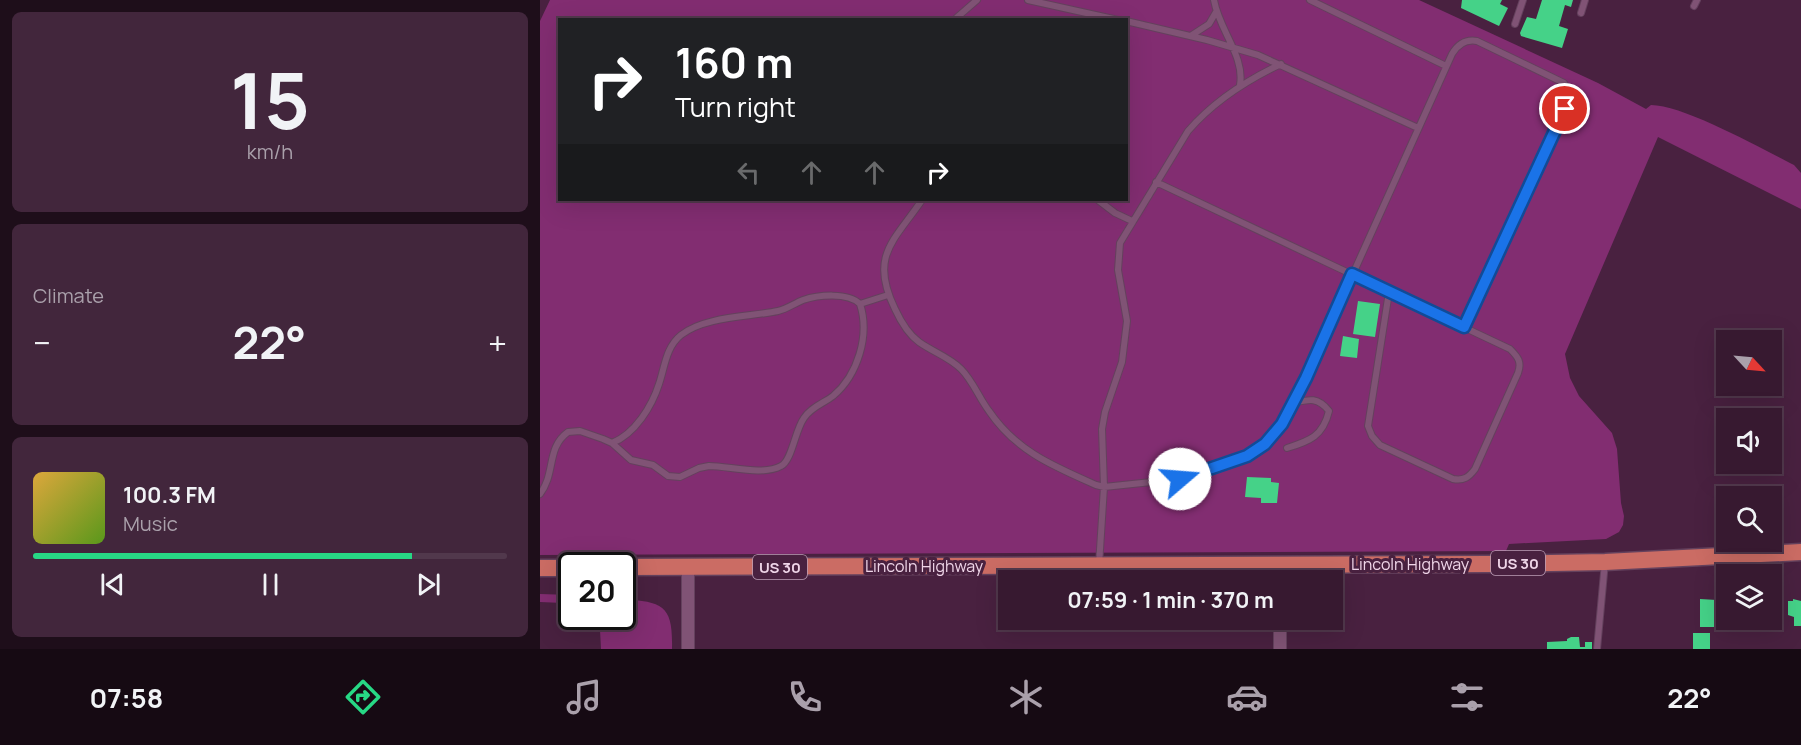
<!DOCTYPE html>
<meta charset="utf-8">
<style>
:root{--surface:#371930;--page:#42263c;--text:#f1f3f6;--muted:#aaa0ab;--line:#51384c;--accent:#27d885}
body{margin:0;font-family:Manrope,sans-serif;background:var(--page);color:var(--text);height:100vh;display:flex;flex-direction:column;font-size:22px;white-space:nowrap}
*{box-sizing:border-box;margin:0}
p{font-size:20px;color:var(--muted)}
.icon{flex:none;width:33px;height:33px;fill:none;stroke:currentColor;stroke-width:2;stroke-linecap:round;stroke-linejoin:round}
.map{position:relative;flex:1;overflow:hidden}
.panel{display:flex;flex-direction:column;gap:12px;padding:12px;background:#1e0e1a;width:540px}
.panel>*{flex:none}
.banner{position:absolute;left:18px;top:18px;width:570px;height:183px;border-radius:0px;box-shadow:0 6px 24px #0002,0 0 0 2px var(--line);background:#202124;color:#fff;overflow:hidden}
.needle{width:39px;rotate:116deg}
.tools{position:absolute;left:1176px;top:330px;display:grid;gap:12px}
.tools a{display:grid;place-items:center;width:66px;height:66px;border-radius:0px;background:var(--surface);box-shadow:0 6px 24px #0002,0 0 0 2px var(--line);font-size:30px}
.speed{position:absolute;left:18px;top:552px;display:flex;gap:12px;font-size:30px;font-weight:700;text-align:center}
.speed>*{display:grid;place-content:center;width:78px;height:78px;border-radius:50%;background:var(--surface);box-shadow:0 6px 24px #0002,0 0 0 2px var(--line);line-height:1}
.speed .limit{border:3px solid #111;border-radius:9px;background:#fff;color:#111}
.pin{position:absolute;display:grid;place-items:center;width:51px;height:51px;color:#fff;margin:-26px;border:3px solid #fff;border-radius:50%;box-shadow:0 2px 6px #0007}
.me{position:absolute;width:66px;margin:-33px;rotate:72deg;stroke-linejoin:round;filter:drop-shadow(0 0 4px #0008)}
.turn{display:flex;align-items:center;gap:21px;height:126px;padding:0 18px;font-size:27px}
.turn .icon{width:78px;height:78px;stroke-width:2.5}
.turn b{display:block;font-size:42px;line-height:51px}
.lanes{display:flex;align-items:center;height:57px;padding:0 18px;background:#0003;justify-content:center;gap:30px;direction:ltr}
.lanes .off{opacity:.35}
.big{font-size:45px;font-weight:700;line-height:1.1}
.panel .widget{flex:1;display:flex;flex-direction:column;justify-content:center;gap:9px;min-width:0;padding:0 21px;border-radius:9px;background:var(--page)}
.panel .dial{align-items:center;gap:0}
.dial b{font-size:78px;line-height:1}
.song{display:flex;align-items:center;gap:18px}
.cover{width:72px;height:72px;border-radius:9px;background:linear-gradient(135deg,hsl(40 70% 55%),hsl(90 70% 35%))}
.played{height:6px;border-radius:3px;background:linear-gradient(90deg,var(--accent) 80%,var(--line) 80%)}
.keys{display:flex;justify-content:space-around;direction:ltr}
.heat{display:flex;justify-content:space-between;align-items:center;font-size:33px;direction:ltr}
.trip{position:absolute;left:458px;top:570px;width:345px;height:60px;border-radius:0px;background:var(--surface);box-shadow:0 6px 24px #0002,0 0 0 2px var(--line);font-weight:700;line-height:60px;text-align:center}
.tab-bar{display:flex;height:96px;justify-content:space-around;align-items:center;background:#160a13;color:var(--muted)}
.tab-bar .icon{width:42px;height:42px}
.tab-bar .selected{color:var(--accent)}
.tab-bar b{font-size:27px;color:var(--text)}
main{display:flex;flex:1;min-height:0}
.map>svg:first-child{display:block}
.green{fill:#822d71;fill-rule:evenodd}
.building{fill:#45d288}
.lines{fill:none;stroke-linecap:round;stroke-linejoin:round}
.service-casing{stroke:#64415d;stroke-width:8}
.minor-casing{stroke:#64415d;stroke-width:14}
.primary-casing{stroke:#64415d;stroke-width:19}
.service{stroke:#805375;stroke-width:6}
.minor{stroke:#805375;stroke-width:12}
.primary{stroke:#cb6c64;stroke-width:16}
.route-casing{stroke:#114b97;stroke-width:15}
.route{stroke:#1a73e8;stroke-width:10}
.labels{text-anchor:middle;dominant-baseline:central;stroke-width:6;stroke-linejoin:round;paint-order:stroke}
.shield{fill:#492140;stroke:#bd9fb6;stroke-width:1.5}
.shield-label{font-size:15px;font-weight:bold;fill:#efd5e8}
.street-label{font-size:16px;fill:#efd5e8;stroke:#492140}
</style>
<main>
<section class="panel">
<div class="widget dial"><b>15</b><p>km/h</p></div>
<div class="widget"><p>Climate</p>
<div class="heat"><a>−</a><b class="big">22°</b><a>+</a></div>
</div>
<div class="widget">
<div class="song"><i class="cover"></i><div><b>100.3 FM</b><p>Music</p></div></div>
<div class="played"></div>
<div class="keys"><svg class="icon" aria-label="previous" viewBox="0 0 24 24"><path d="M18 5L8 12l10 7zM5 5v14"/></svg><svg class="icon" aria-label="pause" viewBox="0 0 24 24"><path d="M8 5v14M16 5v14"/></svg><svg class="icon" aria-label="next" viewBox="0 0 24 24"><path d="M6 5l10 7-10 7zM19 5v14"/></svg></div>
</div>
</section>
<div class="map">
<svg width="1261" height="649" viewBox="0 0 1261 649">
<rect width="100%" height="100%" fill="#492140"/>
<!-- green -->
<path class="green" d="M10 0H879L1058 83 1106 109 1111 105C1144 105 1222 149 1254 165L1261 173V209L1118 137 1025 354 1030 378 1039 396 1072 433 1077 449 1081 503 1084 516 1083 525 1079 532 1066 539 969 544 966 551 0 555V21ZM20 20H586V200H20Z
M0 594 31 595V607L23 603 0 602Z
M83 599C124 602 133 606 132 649H61L60 630 49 617 82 616Z"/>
<!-- building -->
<path class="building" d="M922 0H962L960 4 968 8 959 26 921 8Z
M1002 0H1033L1031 7 1025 5 1019 26 1028 29 1022 48 981 36 980 33 987 17 996 19Z
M818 301 840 304 835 337 813 334Z
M803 336 819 339 817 358 800 356Z
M707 477 731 478V482L739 483 737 503H721V498L705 497Z
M1160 599 1177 600 1176 627H1160Z
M1253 599 1261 601V626H1254V617L1248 615V601H1253Z
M1153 633H1170V649H1153Z
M1031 637H1039L1040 647H1045V642H1052V649H1007V642L1027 641V639Z"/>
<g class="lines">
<defs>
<path id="service" d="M488 0 578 20
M674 0C679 30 705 56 700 85
M770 0 906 66
M1154 6 1157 0
M1041 13 1045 0
M414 20 437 0
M586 21 667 40 718 55 878 128
M975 24 983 0
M652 35 669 24 676 12
M616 182C734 238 852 293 970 349 978 357 982 362 978 373L935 469C929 477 924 481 913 479L840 445 832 436 828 426 849 292
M382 200C354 241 329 256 355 309 361 322 368 334 379 342 393 352 409 357 421 369 433 381 439 398 449 411 476 451 513 466 556 485L564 487 640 479 716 451 734 435 742 424 766 378 912 54C918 44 926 39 937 41L1024 83 1027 88 1028 101 924 327
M558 200 575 213 592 221
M72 443C95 434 112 406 119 384 125 366 126 347 141 335 165 316 210 317 238 311 247 309 255 303 263 300 278 295 308 292 320 304
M747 448C770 441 783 436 789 411 778 397 770 399 753 403
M0 494C16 473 6 448 28 432L40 431 63 439 72 443 91 460 113 465 128 476 140 477 159 468 169 466C189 466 223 476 241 466 252 461 255 430 264 418 271 407 284 403 293 396 318 375 330 335 320 304L348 295
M559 565 564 487 562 429 565 412 582 362 587 321 578 270 580 243 648 131C674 101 705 81 741 64
M1057 649 1065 562"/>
<path id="minor" d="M148 567V649
M740 580V565
M740 620V649"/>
<path id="primary" d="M82 567 949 564 1065 562 1261 552
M0 568H32"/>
</defs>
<!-- service casing -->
<use href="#service" class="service-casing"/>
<!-- minor casing -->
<use href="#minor" class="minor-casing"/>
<!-- primary casing -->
<use href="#primary" class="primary-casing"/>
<!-- service -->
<use href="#service" class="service"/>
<!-- minor -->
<use href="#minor" class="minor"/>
<!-- primary -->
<use href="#primary" class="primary"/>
</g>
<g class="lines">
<defs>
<path id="route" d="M640 479 707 456 725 444 742 424 766 378 812 274 924 327 1025 109"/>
</defs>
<!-- route casing -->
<use href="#route" class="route-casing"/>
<!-- route -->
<use href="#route" class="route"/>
</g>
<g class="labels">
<!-- shield labels -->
<g class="shield">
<rect x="951" y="551" width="54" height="24" rx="4.5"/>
<rect x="213" y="555" width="54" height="24" rx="4.5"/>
</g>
<g class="shield-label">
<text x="978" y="563">US 30</text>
<text x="240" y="567">US 30</text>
</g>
<!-- street labels -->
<g class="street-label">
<text x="870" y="564">Lincoln Highway</text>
<text x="384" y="566">Lincoln Highway</text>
</g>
</g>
</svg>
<div class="tools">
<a><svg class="needle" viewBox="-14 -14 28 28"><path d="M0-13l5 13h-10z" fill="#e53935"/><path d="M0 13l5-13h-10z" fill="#aaa0ab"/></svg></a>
<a><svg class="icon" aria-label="sound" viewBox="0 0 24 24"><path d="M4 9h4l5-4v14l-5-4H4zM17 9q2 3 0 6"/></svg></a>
<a><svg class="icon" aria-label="search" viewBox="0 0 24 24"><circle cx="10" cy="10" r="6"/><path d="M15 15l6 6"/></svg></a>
<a><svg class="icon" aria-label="layers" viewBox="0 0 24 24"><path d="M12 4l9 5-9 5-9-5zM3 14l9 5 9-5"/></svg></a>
</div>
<div class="speed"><div class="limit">20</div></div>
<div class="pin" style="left:1025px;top:109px;background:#d93025"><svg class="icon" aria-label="arrive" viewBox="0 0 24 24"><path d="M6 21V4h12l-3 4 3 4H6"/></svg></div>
<svg class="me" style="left:640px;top:479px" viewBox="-20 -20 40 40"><circle r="19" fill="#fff"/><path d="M0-13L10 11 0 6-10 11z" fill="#1a73e8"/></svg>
<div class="trip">07:59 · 1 min · 370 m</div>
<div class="banner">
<div class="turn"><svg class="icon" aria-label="right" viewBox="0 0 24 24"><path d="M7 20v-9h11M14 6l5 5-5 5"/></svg><div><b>160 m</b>Turn right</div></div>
<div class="lanes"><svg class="icon off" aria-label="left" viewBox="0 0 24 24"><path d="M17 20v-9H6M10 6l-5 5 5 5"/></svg><svg class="icon off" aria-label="ahead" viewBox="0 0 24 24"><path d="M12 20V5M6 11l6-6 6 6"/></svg><svg class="icon off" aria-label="ahead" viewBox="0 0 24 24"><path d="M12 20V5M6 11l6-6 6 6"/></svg><svg class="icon" aria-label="right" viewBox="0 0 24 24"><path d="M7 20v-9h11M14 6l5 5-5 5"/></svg></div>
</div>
</div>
</main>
<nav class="tab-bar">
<b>07:58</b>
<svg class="icon selected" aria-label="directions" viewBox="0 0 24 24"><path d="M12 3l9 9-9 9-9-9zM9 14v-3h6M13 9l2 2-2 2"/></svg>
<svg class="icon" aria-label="music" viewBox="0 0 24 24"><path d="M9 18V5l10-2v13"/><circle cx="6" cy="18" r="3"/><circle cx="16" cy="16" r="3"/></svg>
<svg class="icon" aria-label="phone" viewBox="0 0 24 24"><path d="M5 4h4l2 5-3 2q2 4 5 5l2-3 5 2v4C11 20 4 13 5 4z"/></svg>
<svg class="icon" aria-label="climate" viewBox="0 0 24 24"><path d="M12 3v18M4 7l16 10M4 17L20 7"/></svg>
<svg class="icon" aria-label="car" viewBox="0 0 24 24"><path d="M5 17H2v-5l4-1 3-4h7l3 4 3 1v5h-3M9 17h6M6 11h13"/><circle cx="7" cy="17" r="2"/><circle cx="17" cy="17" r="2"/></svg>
<svg class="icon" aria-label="filters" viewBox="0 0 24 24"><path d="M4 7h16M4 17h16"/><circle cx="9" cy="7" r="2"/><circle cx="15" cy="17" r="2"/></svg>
<b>22°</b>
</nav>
